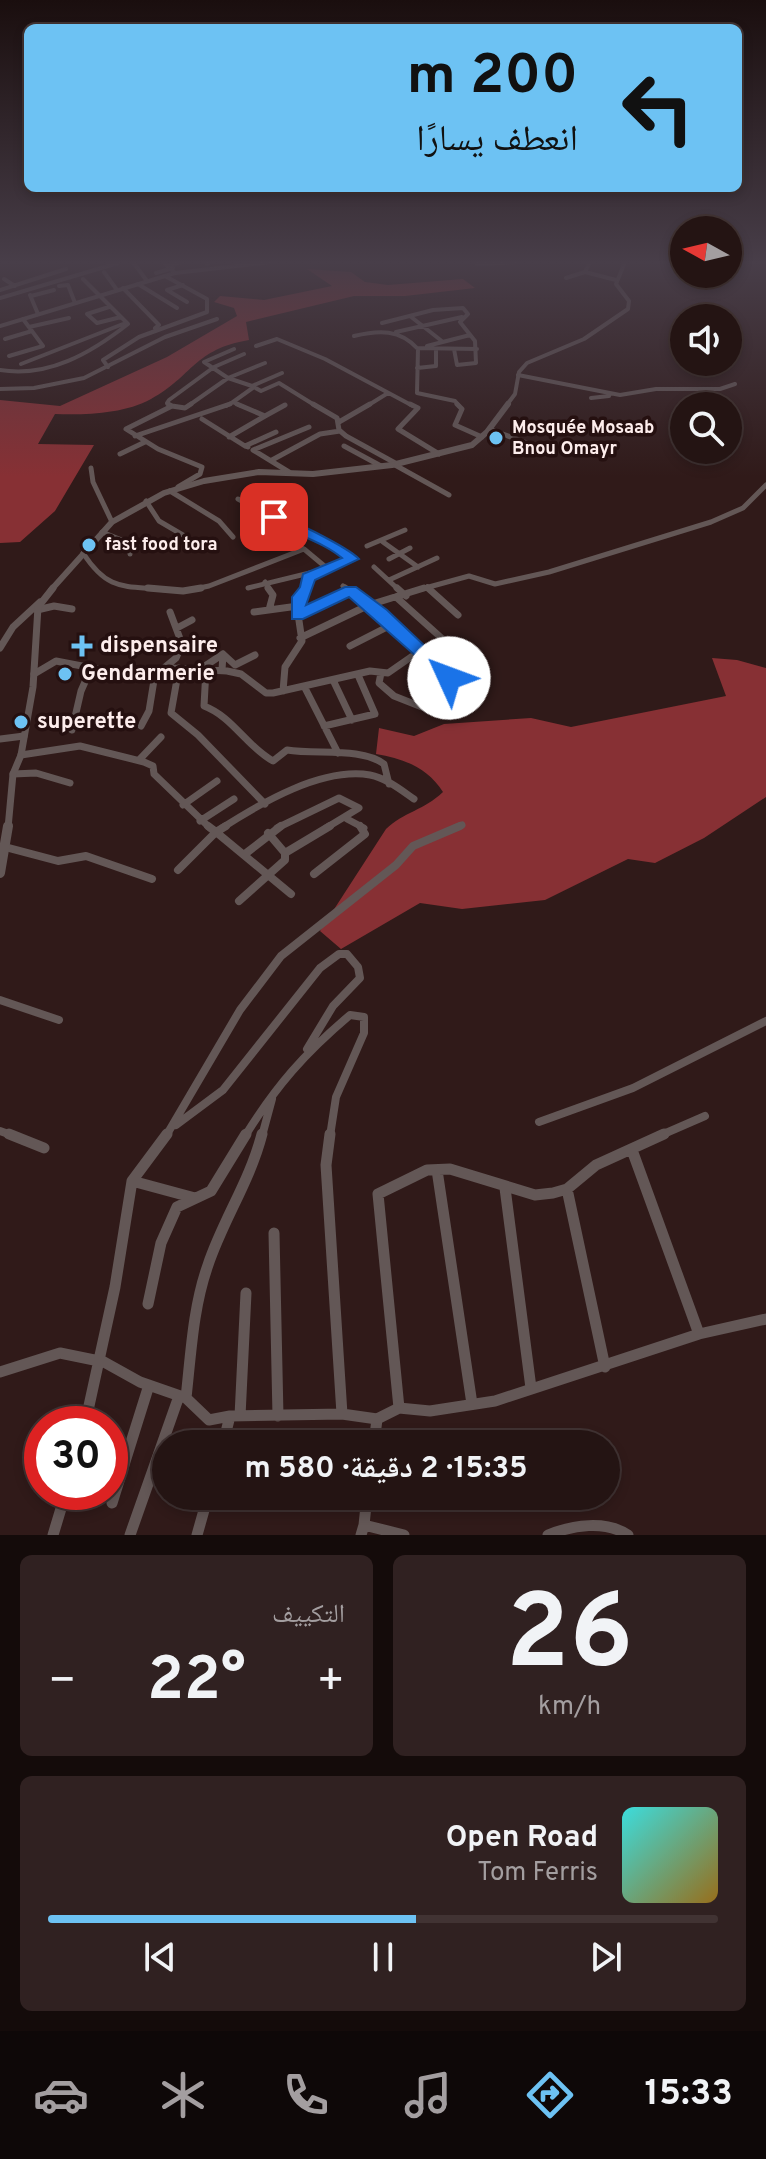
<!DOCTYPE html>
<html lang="ar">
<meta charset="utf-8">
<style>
:root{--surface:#241413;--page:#302121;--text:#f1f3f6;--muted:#a39ea0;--line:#413333;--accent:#6dc2f3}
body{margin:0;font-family:Overpass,"Noto Naskh Arabic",sans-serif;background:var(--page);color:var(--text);direction:rtl;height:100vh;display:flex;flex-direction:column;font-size:30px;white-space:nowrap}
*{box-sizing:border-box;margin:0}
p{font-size:26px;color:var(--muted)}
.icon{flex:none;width:44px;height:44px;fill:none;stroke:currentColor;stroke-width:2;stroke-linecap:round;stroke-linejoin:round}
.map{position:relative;height:1535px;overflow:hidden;direction:ltr}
.details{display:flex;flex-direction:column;gap:20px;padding:20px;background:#140b0a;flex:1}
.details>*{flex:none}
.top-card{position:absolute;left:24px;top:24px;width:718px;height:168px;border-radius:12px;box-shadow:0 4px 12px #0003,0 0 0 2px var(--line);direction:rtl;background:#6dc2f3;color:#111;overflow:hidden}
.needle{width:52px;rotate:278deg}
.fabs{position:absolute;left:670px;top:216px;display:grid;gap:16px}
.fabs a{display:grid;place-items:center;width:72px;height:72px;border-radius:50%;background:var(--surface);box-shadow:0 4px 12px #0003,0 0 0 2px var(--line);font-size:40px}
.speed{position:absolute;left:24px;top:1406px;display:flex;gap:16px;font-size:40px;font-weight:700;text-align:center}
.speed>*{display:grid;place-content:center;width:104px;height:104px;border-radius:50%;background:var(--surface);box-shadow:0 4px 12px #0003,0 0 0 2px var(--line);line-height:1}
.speed .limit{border:12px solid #d22;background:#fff;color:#111}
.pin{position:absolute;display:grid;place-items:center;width:68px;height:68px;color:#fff;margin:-34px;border-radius:16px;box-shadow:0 4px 12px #0006}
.me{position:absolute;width:88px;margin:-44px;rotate:313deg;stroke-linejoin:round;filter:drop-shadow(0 0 6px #0008)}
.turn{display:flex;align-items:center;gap:28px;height:168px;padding:0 32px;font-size:36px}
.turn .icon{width:104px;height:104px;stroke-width:2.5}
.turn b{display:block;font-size:56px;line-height:68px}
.big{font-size:60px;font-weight:700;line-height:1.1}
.details .card{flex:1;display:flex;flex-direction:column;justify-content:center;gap:12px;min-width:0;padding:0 28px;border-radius:12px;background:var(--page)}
.details .dial{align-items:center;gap:0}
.dial b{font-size:104px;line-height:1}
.song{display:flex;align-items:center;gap:24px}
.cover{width:96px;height:96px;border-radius:12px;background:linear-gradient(135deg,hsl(180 70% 55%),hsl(40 70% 35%))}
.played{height:8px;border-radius:4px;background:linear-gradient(90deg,var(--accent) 55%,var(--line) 55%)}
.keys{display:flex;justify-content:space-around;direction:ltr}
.heat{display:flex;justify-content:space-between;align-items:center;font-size:44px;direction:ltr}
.details .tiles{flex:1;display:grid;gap:20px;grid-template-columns:1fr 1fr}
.card:last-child{grid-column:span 2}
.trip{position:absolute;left:152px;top:1430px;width:468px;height:80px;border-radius:40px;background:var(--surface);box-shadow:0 4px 12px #0003,0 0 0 2px var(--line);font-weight:700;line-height:80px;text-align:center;direction:rtl}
.tabs{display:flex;height:128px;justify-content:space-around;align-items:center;background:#0e0808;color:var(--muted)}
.tabs .icon{width:56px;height:56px}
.tabs .on{color:var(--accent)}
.tabs b{font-size:36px;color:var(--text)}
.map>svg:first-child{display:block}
.forest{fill:#873034}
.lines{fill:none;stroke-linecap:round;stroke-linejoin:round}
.minor-far4{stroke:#635756;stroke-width:4}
.minor-far3{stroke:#635756;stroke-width:5}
.minor-far2{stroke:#635756;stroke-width:7}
.minor-far1{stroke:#635756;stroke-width:8}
.minor{stroke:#635756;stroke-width:11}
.tertiary-far3{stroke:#635756;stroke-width:4}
.tertiary-far2{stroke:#635756;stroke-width:6}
.tertiary-far1{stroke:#635756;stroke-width:7}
.tertiary{stroke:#635756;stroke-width:10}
.route{fill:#1a73e8;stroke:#114b97;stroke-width:2}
.poi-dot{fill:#6dc2f3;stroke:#251010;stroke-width:3}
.labels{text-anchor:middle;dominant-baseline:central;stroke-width:7;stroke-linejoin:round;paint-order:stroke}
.far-poi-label{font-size:18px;font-weight:bold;fill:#fdedec;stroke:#251010;text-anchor:start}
.poi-label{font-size:22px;font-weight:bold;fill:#fdedec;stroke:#251010;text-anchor:start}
</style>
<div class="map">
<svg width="766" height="1535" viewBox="0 0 766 1535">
<rect width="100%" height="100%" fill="#301a19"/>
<!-- forest -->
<path class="forest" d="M307 269 351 272 365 282 388 285 463 279 475 288 405 296H354L246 322 249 340C194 349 193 376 151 399 124 414 85 415 55 414L38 444 94 445 55 511 20 542 0 543V400L60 406 167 357 237 316 234 308 214 302 220 296 264 300 332 286Z
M712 658 737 660 766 668V797L704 838 655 863 628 859 545 900 462 909 420 903 341 949 320 931 386 829C404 812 424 810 443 792 427 767 404 759 376 754L379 728 414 736 444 724 531 718 571 727 726 696Z"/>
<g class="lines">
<!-- minor-far4 -->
<path class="minor-far4" d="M133 262 147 281
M590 262 585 272 616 280
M207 264 210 262
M477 264 521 262
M168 265 182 262
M104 272 117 290
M156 273 173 268
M175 273 271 262
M566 278 585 272
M4 279 15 286
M138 284 177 308
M183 285 167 290 187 302
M59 286 68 285 75 303
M123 288 159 325 155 328
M0 290 66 269
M30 295 38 314
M31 296 54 290
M0 298 118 263
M109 307 87 314 97 323 121 317
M410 316 443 342
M382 323 433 310 463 308 468 314 460 322 475 341 476 363 457 365 454 349
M29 327 69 318
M396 332 462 317
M354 336C379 330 400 329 418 349L417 393 455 401 459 406
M5 339 32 331
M256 346 277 339 325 359 413 406
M427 346 470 335
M417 348 477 349
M234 349 204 362 228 378 252 386 282 373
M9 356 43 346 23 319
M21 364 123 324
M108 367 103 360 139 337 207 312V299L165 276
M417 368 436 366V349
M0 370C48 378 91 353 128 324L83 279
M518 375 620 395 656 389H720L735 384
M252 386 261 391 279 383 316 406
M0 389 34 388 84 378 165 337 217 319
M591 398 609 396
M233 402 254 387
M171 406 167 403 169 400 214 367 244 354
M188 406 228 378 265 363
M226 406 233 402 241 406
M367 406 388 393"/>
<!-- minor-far3 -->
<path class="minor-far3" d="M168 404 172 406
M313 404 337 418 339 430 346 436 397 464
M410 404 418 408 398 429 439 454
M457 404 462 409 455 425 482 437
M265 416 285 405
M202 419 245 446
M339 422 370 404
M489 429 527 443
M135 436 230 404
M229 437 265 416 237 404
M344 446 381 466
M248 447 245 446 276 432
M120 454 145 442
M272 460 320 434 340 431
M395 465 449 495
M91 468 93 482 112 522
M289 472 253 450 309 427
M178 487 200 474 202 467 158 449 126 429 172 406 185 408 191 404
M170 491 219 521 233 537
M238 499 299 532 335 546 352 559 326 569 248 588
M146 501 159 521 188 538
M102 532 129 543 130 554
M287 541 304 549 328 569
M383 542 418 567
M367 546 405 530
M83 553C109 593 125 585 169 590
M389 559 410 548
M374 567 399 590
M389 580 437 558
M265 582 270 590
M343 586 348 590
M427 587 430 590
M190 590 209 586 304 549
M308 590V577
M418 590 469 576 495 584 549 572 711 522 743 508 766 485"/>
<!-- minor-far2 -->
<path class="minor-far2" d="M148 588 183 591 201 588
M268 588 273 595 269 610
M345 588 382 614 424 654 446 665 450 673 439 703 427 709 394 696 379 683 381 673
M397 588 406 596
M428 588 458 615
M396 597 447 643
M37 610 54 606 72 609
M254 612 298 606
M297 616 351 590
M177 628 192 620
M300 638 369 605 424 588
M350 646 393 624
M0 648 13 627 40 602
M223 654 235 665 255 655
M164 668 176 658 182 644 170 612
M179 668 171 713 198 735 265 804
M202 668 223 654 222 670
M206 669 204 706C233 717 246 746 273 761L287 750C317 755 361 747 384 764L389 784
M34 674 56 661 139 677 170 668 227 671 241 674 266 693H273L370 671 388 673 411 657 424 654
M333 680 352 720
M305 688 338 753
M283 691 285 667 302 641 298 614 308 588
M141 726 149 711 155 674
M324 726 375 714 358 675
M72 730 81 691 92 666
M0 739 24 736
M21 755 80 746 144 762 153 766 154 774 210 828
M139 760 161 737
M13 774 36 773 70 783
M183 805 217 781
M347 819 364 828
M200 821 234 799
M222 828C261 803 322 767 370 775 386 778 401 790 414 799
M277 828 339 798 359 808 326 828
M455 828 462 825"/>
<!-- minor-far1 -->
<path class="minor-far1" d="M208 826 216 832 226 826
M268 833 285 853
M5 847 58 861 86 856 152 879
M245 854 281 826
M178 870 216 832 291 894
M314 874 365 834 360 826
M239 901 285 860V853L330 826
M0 1000 59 1020
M539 1122 633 1088 766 1021
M176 1125 223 1090 320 968 339 954H347L358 967 360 978 333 1006 307 1049
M0 1131 14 1136
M166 1136 240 1010 281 956 396 865 413 846 460 826
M245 1136C276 1086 304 1054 350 1015L364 1017V1033L336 1097 330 1136
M262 1136 272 1099
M659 1136 705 1116"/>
<!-- minor -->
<path class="minor" d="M9 1134 44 1148
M330 1134 326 1165 342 1414
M632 1150 699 1334
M437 1170 472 1404
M132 1181 195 1198
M505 1188 531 1388
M567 1189 605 1367
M274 1233 278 1416
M148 1304 161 1243 177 1207 211 1191 246 1134
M0 1372 60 1353 104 1362 140 1382 186 1398 209 1420 230 1416
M186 1398C191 1353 193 1307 208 1265 223 1220 250 1181 262 1134
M399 1408 378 1194 427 1170 450 1169 535 1195 553 1193 567 1189 596 1165 664 1134
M240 1416 246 1293
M85 1424 115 1287 132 1181 167 1134
M223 1444 230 1416 342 1414 377 1419
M374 1444 377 1419 399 1408 430 1411 495 1401 699 1334 766 1319
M112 1503 149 1385
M364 1525 367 1496
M53 1535 66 1492
M130 1535 179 1396
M197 1535 208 1496
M361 1535 364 1525 404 1535
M548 1535C573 1525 605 1520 628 1535"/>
<!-- tertiary-far3 -->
<path class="tertiary-far3" d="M0 326 175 273 163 262
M506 406 515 394 519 372 527 363 584 339 628 309 629 301 616 284 625 262"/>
<!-- tertiary-far2 -->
<path class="tertiary-far2" d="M51 590 112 522 164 493 204 481 259 472 313 474 392 465 472 445 487 432 508 404"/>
<!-- tertiary-far1 -->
<path class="tertiary-far1" d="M8 828 13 774 21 755 33 687 38 607 53 588"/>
<!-- tertiary -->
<path class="tertiary" d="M0 873 8 826"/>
</g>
<!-- sky -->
<linearGradient id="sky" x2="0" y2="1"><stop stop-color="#1a0e0e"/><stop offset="0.55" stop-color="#483e49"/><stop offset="1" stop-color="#483e49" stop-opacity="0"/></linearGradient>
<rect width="766" height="477" fill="url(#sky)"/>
<!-- route -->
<path class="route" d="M269 514C280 512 350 549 359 559L315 580 306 605 345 587H356L387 610 429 650 452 661 458 678 455 682H444L439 668 418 658 349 597 303 619H292V597L300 587 303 574 342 558C322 541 292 534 269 519Z"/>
<!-- markers -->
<g class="poi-dot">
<circle cx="496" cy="438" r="8"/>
<circle cx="89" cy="545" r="8"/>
<path d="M78 634h8v8h8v8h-8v8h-8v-8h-8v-8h8z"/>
<circle cx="65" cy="674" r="8"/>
<circle cx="21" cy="722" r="8"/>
</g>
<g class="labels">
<!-- far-poi labels -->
<g class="far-poi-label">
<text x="512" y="428">Mosquée Mosaab<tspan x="512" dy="21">Bnou Omayr</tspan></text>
<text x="105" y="545">fast food tora</text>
</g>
<!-- poi labels -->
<g class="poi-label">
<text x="100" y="646">dispensaire</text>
<text x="81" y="674">Gendarmerie</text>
<text x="37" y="722">superette</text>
</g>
</g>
</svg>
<div class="fabs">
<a><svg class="needle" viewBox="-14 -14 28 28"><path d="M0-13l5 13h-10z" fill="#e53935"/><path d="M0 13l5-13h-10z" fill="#a39ea0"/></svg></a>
<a><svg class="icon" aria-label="sound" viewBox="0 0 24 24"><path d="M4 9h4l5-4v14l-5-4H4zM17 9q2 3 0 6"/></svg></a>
<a><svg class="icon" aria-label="search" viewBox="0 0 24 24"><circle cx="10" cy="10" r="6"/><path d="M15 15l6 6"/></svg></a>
</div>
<div class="speed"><div class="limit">30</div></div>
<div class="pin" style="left:274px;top:517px;background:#d93025"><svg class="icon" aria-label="arrive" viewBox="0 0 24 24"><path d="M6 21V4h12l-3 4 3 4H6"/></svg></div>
<svg class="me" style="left:449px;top:678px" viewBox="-20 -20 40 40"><circle r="19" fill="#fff"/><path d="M0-13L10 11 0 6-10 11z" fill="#1a73e8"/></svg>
<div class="trip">15:35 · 2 دقيقة · 580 m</div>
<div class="top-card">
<div class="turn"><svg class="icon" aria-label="left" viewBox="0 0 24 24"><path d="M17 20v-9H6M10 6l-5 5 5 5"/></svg><div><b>200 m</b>انعطف يسارًا</div></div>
</div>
</div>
<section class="details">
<div class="tiles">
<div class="card dial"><b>26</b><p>km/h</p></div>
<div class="card"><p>التكييف</p>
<div class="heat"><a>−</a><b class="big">22°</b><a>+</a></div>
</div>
<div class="card">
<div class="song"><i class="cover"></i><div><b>Open Road</b><p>Tom Ferris</p></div></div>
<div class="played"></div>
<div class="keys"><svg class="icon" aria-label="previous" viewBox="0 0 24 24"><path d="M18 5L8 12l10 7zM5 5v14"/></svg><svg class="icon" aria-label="pause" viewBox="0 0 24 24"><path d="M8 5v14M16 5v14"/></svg><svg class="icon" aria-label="next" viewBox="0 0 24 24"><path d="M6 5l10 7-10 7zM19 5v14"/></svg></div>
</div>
</div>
</section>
<nav class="tabs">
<b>15:33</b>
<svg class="icon on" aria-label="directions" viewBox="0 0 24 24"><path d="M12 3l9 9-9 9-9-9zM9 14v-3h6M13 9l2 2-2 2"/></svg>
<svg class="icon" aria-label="music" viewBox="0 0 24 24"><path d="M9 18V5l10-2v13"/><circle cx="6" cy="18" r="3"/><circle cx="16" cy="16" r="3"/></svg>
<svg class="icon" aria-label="phone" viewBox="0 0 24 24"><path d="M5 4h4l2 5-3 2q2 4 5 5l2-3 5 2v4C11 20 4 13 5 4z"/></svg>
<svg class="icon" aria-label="climate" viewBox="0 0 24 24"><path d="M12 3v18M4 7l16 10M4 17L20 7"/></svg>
<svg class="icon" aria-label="car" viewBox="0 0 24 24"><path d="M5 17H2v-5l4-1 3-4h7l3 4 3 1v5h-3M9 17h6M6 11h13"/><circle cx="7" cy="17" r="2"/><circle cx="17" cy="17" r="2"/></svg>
</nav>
